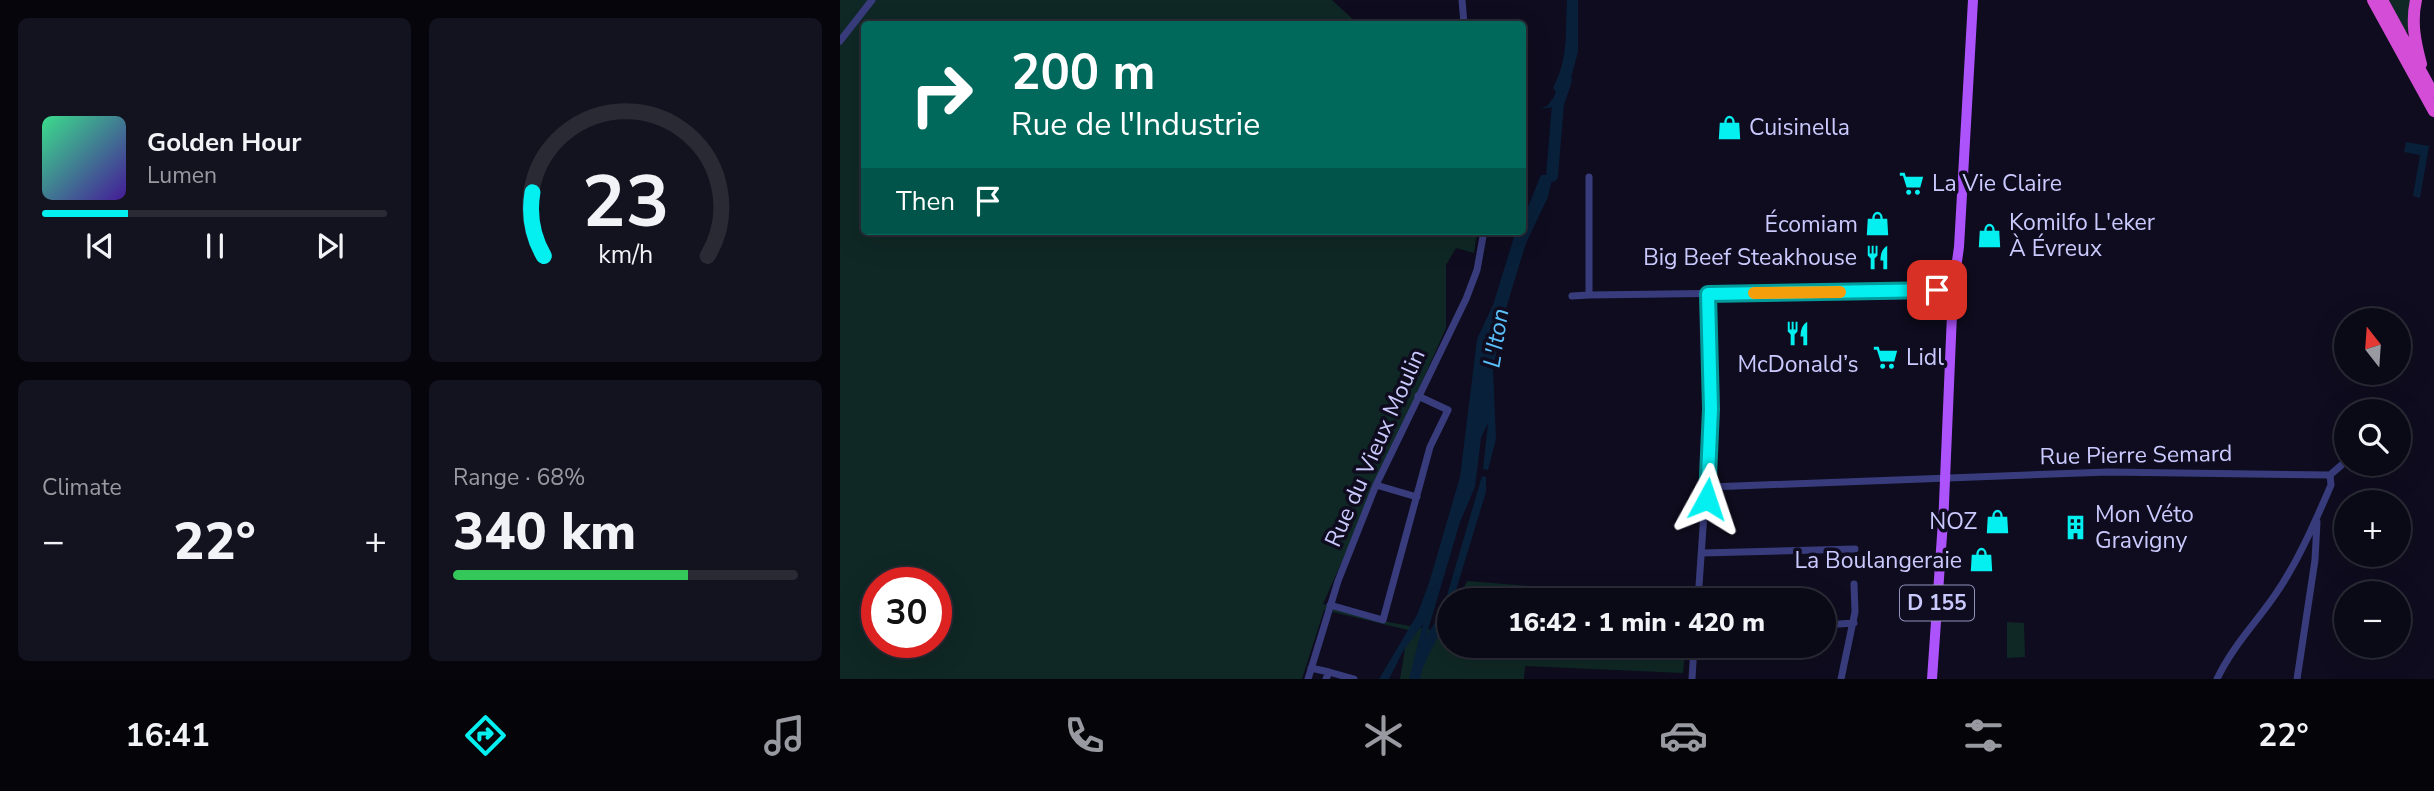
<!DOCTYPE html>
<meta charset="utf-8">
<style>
:root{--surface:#0a0916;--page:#13121f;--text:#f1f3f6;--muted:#999aa1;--line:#2a2a35;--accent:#04eff0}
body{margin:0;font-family:"Nunito Sans",sans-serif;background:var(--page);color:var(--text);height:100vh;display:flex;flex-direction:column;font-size:26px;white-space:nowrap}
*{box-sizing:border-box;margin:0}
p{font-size:23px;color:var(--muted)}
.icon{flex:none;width:38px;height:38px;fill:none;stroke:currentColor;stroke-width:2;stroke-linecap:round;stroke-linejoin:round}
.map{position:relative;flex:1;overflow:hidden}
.panel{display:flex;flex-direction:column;gap:18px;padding:18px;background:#06050c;width:840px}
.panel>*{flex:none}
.guide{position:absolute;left:21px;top:21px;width:665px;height:214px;border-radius:7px;box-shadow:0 7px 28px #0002,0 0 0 2px var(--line);background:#00695c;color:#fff;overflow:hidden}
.needle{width:46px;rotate:343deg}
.fabs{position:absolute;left:1494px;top:308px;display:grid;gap:14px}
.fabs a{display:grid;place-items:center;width:77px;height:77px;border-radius:50%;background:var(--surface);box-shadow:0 7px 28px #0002,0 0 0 2px var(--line);font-size:35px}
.speed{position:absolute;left:21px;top:567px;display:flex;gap:14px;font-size:35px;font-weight:700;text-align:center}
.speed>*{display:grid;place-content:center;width:91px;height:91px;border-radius:50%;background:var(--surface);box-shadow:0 7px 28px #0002,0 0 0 2px var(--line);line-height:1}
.speed .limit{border:10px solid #d22;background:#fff;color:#111}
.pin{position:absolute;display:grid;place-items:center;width:60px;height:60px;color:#fff;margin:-30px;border-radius:14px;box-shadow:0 4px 10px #0006}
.me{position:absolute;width:77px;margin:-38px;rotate:5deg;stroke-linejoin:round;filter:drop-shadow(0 0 5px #0008)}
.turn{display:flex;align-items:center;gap:24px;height:147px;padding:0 35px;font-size:32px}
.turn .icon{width:91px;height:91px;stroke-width:2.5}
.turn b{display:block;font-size:49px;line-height:60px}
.then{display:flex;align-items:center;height:66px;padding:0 35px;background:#0003;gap:14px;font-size:26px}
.big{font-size:52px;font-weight:800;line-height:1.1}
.panel .widget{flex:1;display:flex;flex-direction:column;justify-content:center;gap:10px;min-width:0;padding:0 24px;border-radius:10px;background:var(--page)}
.panel .dial{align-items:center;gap:0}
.dial svg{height:182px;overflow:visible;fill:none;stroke:var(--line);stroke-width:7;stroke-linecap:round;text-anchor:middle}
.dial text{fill:var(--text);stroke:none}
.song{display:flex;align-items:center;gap:21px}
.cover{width:84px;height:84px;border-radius:10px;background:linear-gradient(135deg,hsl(150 70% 55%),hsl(260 70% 35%))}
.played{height:7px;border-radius:4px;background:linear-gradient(90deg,var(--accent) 25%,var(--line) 25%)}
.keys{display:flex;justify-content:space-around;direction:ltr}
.heat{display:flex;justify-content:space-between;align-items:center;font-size:38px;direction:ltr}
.charge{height:10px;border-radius:5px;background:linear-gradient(90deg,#34c759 68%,var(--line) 0)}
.panel .tiles{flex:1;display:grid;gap:18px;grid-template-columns:repeat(2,1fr)}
.trip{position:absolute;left:597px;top:588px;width:399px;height:70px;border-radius:35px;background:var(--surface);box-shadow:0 7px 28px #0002,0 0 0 2px var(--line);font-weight:800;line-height:70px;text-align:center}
.tab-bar{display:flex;height:112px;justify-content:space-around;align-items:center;background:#040409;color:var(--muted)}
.tab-bar .icon{width:49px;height:49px}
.tab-bar .selected{color:var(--accent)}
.tab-bar b{font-size:32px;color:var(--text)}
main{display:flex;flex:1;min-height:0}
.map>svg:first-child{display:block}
.green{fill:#0f2825;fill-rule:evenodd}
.water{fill:#09203a}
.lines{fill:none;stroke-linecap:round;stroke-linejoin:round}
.river{stroke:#09203a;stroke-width:12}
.minor{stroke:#383c7c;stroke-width:7}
.primary{stroke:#ad53fc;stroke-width:10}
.trunk{stroke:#d44dd6;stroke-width:12}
.route-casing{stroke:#039b9c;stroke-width:18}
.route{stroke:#04eff0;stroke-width:12}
.slow{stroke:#f59e0b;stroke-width:12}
.labels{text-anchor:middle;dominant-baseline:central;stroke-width:7;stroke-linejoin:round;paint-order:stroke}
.shield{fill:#0e0c1e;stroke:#9291bb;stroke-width:2}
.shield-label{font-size:21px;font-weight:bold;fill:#cbcafe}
.poi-label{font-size:23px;fill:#cbcafe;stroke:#0e0c1e;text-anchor:start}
.street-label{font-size:23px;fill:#cbcafe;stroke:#0e0c1e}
.water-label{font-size:24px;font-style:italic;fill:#5ac0fc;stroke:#0e0c1e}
</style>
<main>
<section class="panel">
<div class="tiles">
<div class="widget">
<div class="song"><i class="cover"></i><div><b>Golden Hour</b><p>Lumen</p></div></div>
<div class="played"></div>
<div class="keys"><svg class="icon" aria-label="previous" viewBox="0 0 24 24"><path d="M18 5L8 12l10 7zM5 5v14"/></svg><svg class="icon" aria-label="pause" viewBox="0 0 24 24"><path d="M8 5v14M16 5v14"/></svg><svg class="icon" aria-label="next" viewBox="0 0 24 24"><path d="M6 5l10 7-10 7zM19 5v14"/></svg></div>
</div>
<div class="widget dial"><svg viewBox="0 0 100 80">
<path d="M14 69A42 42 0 1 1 86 69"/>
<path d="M14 69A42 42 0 0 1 9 41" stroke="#04eff0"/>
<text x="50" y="56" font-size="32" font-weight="700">23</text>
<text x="50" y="72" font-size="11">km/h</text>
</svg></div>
<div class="widget"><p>Climate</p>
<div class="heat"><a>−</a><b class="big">22°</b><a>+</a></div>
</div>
<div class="widget"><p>Range · 68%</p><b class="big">340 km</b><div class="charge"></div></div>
</div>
</section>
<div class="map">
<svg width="1594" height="679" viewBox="0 0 1594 679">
<rect width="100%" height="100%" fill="#0e0c1e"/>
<!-- green -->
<path class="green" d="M0 0H492L518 24H24V231H637L634 253 616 248 606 265V328L483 604 537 620 603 632 609 621V646H846L843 673 685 666 684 679H560L568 630 484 610 462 679H0ZM37 583H96V642H37Z
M1549 0H1570L1571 32 1563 31Z
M627 581 851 599 618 600Z
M1167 622 1184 623 1185 657 1167 658Z"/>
<!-- water -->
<path class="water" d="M727 0H738V52L726 96H720L724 105 700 109 707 106 717 93 713 88C729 57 725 34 727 0Z
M1566 142 1589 146 1580 198 1573 196 1580 155 1564 152Z
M711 161 716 162 708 197 686 243 664 315 653 369 656 439 648 470 643 469 648 423 641 438 635 487 620 522 586 637 603 609 642 476 646 477V492L613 600H609C609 629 586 650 580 679H569L583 624 562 653 549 679H539L577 615 589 583 620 477 637 339 653 305 674 237 676 231H682L683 219 701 175H708Z"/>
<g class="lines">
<!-- river -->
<path class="river" d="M712 176 718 104 726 80"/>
<!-- minor -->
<path class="minor" d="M622 0 624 24
M0 41 32 0
M749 177V295L1120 290
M732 296 749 295
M1490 475 1505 462
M536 485 577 497
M870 487 1268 472 1490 475
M862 553 1015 549
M858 600 864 513 870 487 868 294
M490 605 543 620 590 447 608 410 578 396
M984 625 1014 623
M471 668 489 672 486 679
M489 672 514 679
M468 679 498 581 536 485 626 299 637 270 644 231
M852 679 854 646
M1001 679 1015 612 1014 584
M1377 679C1392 647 1415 624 1435 595 1458 562 1475 522 1491 485L1490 475
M1457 679 1475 560 1477 522"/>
<!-- primary -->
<path class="primary" d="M1103 527 1113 290 1119 247 1133 0
M1092 679 1103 521"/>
<!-- trunk -->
<path class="trunk" d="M1533 0 1594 111
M1542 0 1592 92
M1576 0C1571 22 1575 42 1581 64"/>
</g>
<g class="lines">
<defs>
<path id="route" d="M867 499 871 409 868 294 1097 290"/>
</defs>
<!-- route casing -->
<use href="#route" class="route-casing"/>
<!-- route -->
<use href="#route" class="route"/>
<!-- slow -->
<path class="slow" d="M914 293 1000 292"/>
</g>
<!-- icons -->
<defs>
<symbol id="shop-bare" viewBox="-9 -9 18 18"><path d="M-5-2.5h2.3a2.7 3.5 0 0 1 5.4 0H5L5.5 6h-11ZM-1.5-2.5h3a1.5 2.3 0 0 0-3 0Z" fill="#04eff0" stroke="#0e0c1e" stroke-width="2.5" paint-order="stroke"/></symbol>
<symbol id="supermarket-bare" viewBox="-9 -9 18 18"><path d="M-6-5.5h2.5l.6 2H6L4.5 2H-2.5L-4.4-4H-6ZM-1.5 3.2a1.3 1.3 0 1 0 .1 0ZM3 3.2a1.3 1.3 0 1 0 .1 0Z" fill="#04eff0" stroke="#0e0c1e" stroke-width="2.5" paint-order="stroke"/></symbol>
<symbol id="restaurant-bare" viewBox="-9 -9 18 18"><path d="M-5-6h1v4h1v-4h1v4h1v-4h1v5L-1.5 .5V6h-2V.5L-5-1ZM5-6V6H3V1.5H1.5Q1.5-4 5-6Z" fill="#04eff0" stroke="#0e0c1e" stroke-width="2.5" paint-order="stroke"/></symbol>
<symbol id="building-bare" viewBox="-9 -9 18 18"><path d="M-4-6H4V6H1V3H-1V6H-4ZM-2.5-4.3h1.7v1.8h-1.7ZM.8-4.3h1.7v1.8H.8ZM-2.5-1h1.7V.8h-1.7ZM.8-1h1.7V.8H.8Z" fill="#04eff0" stroke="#0e0c1e" stroke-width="2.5" paint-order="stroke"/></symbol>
</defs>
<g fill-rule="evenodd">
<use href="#shop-bare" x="872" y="110" width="35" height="35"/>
<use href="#supermarket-bare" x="1054" y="166" width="35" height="35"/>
<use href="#shop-bare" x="1020" y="206" width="35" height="35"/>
<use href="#shop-bare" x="1132" y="218" width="35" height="35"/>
<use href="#restaurant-bare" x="1020" y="240" width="35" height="35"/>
<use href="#restaurant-bare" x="940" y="316" width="35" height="35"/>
<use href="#supermarket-bare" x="1028" y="340" width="35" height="35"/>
<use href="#shop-bare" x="1140" y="504" width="35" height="35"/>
<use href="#building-bare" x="1218" y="510" width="35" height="35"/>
<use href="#shop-bare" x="1124" y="542" width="35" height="35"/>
</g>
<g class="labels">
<!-- shield labels -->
<rect class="shield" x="1060" y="585.5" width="74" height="35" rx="5"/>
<g class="shield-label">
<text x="1097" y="603">D 155</text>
</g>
<!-- poi labels -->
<g class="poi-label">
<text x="909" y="127">Cuisinella</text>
<text x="1092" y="183">La Vie Claire</text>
<text x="1169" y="222">Komilfo L'eker<tspan x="1169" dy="26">À Évreux</tspan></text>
<text x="1018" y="224" text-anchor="end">Écomiam</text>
<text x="1017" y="257" text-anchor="end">Big Beef Steakhouse</text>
<text x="1066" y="357">Lidl</text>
<text x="958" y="364" text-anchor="middle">McDonald’s</text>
<text x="1255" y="514">Mon Véto<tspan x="1255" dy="26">Gravigny</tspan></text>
<text x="1137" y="521" text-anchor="end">NOZ</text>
<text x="1122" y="560" text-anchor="end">La Boulangeraie</text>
</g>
<!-- street labels -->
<g class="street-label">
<text transform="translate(535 448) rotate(-66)">Rue du Vieux Moulin</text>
<text transform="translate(1296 455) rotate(-1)">Rue Pierre Semard</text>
</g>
<!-- water labels -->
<g class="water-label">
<text transform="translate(656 338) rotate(-81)">L'Iton</text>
</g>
</g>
</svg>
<div class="fabs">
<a><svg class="needle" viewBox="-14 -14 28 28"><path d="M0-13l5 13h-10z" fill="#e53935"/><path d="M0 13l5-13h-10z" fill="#999aa1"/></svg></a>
<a><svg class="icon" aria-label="search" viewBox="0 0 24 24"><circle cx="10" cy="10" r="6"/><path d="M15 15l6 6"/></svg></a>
<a>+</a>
<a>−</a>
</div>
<div class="speed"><div class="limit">30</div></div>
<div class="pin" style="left:1097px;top:290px;background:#d93025"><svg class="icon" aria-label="arrive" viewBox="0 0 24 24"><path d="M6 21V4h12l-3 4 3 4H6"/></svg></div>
<svg class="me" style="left:867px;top:499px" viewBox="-20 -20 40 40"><path d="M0-17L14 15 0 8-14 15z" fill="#04eff0" stroke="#fff" stroke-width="4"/></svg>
<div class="trip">16:42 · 1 min · 420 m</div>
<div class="guide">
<div class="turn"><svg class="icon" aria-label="right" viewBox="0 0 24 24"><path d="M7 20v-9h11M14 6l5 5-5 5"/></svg><div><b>200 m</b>Rue de l'Industrie</div></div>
<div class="then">Then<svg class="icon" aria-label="arrive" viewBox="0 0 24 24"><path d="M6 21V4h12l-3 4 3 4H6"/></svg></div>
</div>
</div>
</main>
<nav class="tab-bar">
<b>16:41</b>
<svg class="icon selected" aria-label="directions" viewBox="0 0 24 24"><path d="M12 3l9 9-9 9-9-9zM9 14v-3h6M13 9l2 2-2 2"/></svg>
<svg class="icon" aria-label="music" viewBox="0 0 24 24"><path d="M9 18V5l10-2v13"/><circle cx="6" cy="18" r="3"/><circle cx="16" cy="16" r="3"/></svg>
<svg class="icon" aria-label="phone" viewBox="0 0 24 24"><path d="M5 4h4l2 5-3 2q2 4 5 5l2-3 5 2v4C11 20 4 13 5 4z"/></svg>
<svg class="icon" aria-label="climate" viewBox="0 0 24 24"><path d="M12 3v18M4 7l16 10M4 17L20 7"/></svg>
<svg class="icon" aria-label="car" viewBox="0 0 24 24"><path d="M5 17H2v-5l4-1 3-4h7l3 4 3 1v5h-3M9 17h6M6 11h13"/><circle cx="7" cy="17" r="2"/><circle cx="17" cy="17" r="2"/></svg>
<svg class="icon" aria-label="filters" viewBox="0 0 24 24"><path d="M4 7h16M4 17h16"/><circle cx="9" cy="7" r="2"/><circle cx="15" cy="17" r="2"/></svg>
<b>22°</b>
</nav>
